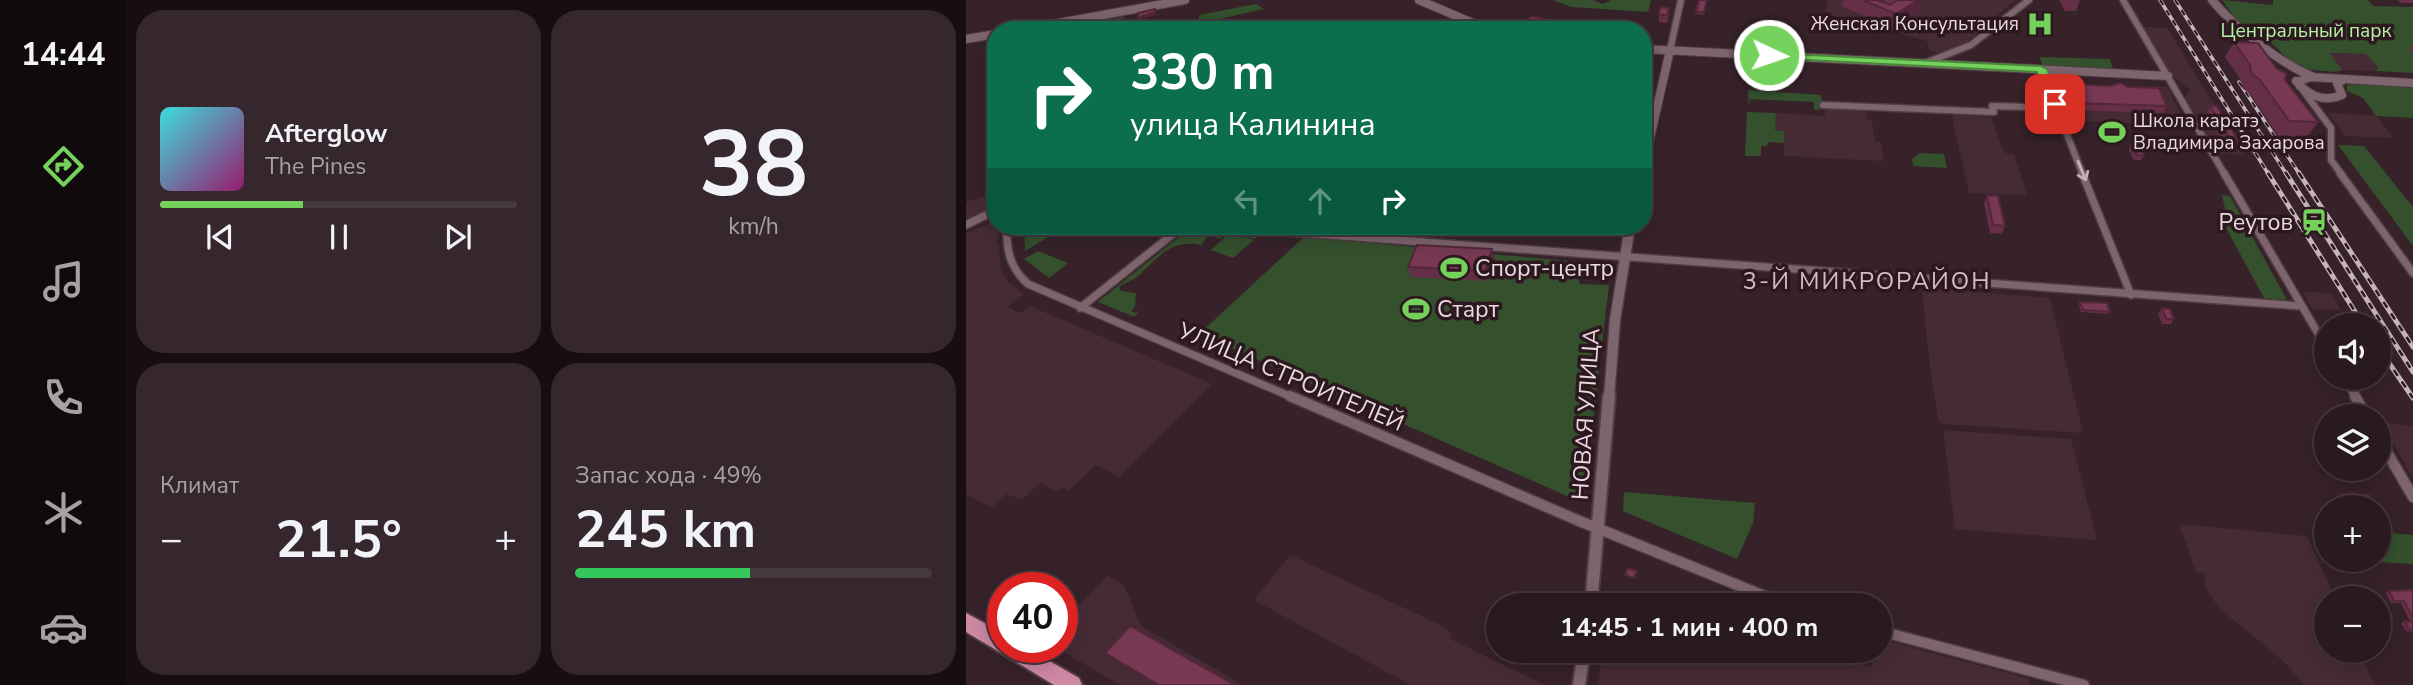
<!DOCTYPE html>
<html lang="ru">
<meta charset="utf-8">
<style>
:root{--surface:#291a20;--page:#35272d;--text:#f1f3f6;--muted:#a5a1a5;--line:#45383e;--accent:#74d25c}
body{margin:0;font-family:"Nunito Sans",sans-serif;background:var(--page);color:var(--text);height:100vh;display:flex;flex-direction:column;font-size:26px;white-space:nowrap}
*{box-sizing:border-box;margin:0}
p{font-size:23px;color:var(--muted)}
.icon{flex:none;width:38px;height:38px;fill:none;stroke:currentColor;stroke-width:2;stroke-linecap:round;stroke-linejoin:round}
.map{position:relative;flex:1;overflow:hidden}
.sheet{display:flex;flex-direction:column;gap:10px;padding:10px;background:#170e12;width:840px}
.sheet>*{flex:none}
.banner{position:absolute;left:21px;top:21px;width:665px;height:214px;border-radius:28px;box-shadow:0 4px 18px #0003,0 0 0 2px var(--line);background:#0b6e4f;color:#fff;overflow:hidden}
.tools{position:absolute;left:1348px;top:313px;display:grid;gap:14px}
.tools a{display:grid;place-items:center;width:77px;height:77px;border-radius:50%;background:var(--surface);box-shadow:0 4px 18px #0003,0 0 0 2px var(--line);font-size:35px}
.speed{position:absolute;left:21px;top:572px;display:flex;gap:14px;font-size:35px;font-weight:700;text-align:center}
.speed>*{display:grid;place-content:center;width:91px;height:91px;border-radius:50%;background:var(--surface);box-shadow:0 4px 18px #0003,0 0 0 2px var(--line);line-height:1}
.speed .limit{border:10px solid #d22;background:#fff;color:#111}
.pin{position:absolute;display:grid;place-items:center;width:60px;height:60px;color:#fff;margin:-30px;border-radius:14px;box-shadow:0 4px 10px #0006}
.me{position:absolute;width:77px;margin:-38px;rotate:93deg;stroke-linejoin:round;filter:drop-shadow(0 0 5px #0008)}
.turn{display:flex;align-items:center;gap:24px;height:147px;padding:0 28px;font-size:32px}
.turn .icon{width:91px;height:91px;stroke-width:2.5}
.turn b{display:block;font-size:49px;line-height:60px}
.lanes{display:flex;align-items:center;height:66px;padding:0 28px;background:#0003;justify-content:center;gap:35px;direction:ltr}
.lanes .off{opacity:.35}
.big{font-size:52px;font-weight:700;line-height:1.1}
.sheet .tile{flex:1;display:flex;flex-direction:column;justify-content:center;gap:10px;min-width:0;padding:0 24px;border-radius:28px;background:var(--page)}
.sheet .dial{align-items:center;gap:0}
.dial b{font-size:91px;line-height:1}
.song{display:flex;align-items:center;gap:21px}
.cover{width:84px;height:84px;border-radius:10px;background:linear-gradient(135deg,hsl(180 70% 55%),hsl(320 70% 35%))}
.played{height:7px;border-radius:4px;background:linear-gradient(90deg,var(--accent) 40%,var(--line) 40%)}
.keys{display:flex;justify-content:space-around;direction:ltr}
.heat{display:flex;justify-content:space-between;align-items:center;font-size:38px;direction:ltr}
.charge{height:10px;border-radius:5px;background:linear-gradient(90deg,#34c759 49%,var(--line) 0)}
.sheet .tiles{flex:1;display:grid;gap:10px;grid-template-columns:repeat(2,1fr)}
.trip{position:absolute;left:520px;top:593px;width:406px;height:70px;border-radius:35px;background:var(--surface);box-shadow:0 4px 18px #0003,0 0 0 2px var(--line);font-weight:700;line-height:70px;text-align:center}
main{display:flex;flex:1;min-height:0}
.tabs{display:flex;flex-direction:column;width:126px;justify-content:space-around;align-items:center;background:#100a0d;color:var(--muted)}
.tabs .icon{width:49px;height:49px}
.tabs .on{color:var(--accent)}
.tabs b{font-size:32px;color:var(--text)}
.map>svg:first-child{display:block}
.built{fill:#462b35}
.green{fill:#34502d}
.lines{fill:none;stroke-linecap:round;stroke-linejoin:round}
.minor-far2-casing{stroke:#4f3d43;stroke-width:9}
.minor-far1-casing{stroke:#4f3d43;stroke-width:10}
.minor-casing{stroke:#4f3d43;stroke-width:13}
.tertiary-far2-casing{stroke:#4f3d43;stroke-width:10}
.tertiary-far1-casing{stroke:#4f3d43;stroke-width:13}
.tertiary-casing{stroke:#4f3d43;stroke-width:16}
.trunk-casing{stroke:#4f3d43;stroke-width:4}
.minor-far2{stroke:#7d646d;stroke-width:6}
.minor-far1{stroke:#7d646d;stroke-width:7}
.minor{stroke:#7d646d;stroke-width:10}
.tertiary-far2{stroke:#7d646d;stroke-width:8}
.tertiary-far1{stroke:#7d646d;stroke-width:10}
.tertiary{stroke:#7d646d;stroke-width:12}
.trunk{fill:#ce88a4;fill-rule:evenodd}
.rail-far1-casing{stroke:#c5b5ba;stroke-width:3.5}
.rail-casing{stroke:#c5b5ba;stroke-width:5}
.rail-far1{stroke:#2d1820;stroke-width:2;stroke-dasharray:6;stroke-linecap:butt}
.rail{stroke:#2d1820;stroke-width:2.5;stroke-dasharray:7;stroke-linecap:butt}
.wall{fill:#653047}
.shaded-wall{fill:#532739}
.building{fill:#763852;stroke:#532739;stroke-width:2}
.oneway{stroke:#c3b1b7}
.route{fill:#74d25c;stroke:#4b883c;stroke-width:2}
.labels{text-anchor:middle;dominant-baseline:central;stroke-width:7;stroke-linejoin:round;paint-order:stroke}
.far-poi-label{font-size:19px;fill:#e9dadf;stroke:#2d1820;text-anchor:end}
.far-park-label{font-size:19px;fill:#b3f2a3;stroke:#2d1820}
.poi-label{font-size:23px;fill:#e9dadf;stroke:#2d1820;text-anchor:start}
.street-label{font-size:23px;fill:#e9dadf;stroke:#2d1820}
.neighbourhood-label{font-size:24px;letter-spacing:2px;fill:#d7bac4;stroke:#2d1820}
</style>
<main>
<nav class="tabs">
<b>14:44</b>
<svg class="icon on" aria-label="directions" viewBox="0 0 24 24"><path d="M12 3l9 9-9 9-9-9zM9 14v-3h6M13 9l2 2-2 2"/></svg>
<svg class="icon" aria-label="music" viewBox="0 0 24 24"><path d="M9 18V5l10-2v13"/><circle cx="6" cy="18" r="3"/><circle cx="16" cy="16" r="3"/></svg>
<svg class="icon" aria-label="phone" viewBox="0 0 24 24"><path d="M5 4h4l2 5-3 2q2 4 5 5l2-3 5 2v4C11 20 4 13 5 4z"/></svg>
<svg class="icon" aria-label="climate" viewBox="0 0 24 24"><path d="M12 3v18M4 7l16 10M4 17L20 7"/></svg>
<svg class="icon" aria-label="car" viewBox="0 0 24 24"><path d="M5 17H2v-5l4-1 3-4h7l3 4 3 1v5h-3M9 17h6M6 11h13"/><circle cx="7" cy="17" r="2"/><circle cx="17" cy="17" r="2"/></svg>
</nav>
<section class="sheet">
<div class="tiles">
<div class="tile">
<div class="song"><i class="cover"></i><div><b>Afterglow</b><p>The Pines</p></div></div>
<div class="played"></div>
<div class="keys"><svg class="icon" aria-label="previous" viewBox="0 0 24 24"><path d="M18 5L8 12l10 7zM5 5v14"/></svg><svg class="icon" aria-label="pause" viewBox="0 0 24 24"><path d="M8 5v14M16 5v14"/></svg><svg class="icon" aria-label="next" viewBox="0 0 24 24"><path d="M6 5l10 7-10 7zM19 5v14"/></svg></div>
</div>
<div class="tile dial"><b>38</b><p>km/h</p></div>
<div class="tile"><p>Климат</p>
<div class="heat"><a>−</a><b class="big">21.5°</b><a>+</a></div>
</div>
<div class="tile"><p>Запас хода · 49%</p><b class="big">245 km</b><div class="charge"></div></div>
</div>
</section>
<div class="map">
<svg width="1447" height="685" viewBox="0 0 1447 685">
<rect width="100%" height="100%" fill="#37222a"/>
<!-- built -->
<path class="built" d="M861 0H1049L1000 43 978 54 964 50 961 41 860 14Z
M1177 27 1201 28 1279 155 1251 154 1219 98 1224 90 1205 75Z
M1363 53 1401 54 1412 67 1410 71 1376 70Z
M1084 83 1201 87 1218 119 1166 120V123L1106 121 1103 115H1096Z
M859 109 900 111 901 120 906 121 909 142H915L918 161 818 156V131L809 130 810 113 859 116Z
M1362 113 1410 116 1428 138 1379 136Z
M989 115 1025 117 1038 153 1048 154 1061 195 1003 193 986 117Z
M30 193V208L0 223V202Z
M28 222 32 226 33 238 29 240 33 246 35 270 43 283 58 294 42 307 55 313 64 306 246 384 153 477 130 465 102 491 95 488 90 491 74 483 56 500 41 494 26 508 0 494V233Z
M959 288 1084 298 1117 433 976 424 972 419 964 368 956 291Z
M1337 292 1365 293 1375 310 1346 309Z
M1414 422 1447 426V478L1422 435Z
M977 430 1105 439 1131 540 989 529Z
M1213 524 1341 536 1369 598H1360V651H1393L1409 685H1339L1317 661 1253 608 1239 587V573L1230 572Z
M324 555 479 627 485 633 484 639 579 685H445L288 600Z
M141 576 158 585 175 626 277 685H154L91 648H96V622Z
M914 639 1064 679 1063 685H632L637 651H859L905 667 908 651H914Z"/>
<!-- green -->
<path class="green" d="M587 0H626L637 4 645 0H685L682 12 605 7Z
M1256 0 1307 5V0H1402L1407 6 1447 7V73L1410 71 1412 67 1400 54 1364 53 1376 70 1369 72 1337 69 1324 62 1309 46 1271 21Z
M290 4 298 9 254 19 255 27 233 23V15Z
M157 17 160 30H89Z
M1073 57 1144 59 1147 70 1077 66Z
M1388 84 1447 86V118L1410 116 1397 98 1381 91V85Z
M782 90 855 95 856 109 848 110V102L784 99 783 107Z
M781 112 810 113 809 130 818 131V143L802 142 801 146H795V156H779Z
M1372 145 1398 146 1447 207V246Z
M953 153 978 154 981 168 947 166 946 159Z
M1256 195 1264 196 1321 300 1298 298 1252 213 1259 209Z
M58 226H101L59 251Z
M233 228 296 232 289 239 275 235 288 240 267 258 245 250 264 232 254 239 250 238 253 235 245 232 235 245C204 239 192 258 172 276 166 281 159 282 153 287L155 291 170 293 169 307 165 311 170 313 175 309 168 317 132 302 213 237Z
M338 237 614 262 610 271 614 284 643 285 618 497 601 496 233 334Z
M72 251 102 263 83 278 58 259Z
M658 492 789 503 787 523 771 559 657 511Z
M1412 532 1447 535V564L1383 560H1412Z"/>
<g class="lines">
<defs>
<path id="minor-far2" d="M1157 0 1259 175
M704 50 715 0
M959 63 1005 45 1063 0
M1075 69 1117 175
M1336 89 1365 128V160L1376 175
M857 105 1028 112 1026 106 1091 108"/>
<path id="minor-far1" d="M1116 173 1165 295
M1258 173 1360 347
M1374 173 1447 273
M0 225 30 210
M41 226C40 250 44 268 62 284L328 398
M238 226 1335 306
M114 308 217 226
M1378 378 1390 398"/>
<path id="minor" d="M324 396 611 520 823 606
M1389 396 1400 416
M1412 437 1447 497
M914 631 1118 685"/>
<path id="tertiary-far2" d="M453 0 523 30
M1246 0C1268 27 1316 65 1348 77
M54 30 219 0
M0 39 30 34
M677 49 1202 76
M1330 81C1342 95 1358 103 1376 95L1371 83 1377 80
M1334 86V81L1344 77 1447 83
M677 169 704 50"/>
<path id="tertiary-far1" d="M643 398 649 320 664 226"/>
<path id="tertiary" d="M625 606 643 396
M613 685 618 651"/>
<path id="trunk" d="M0 613 37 633V648H61L113 678 116 685H88L0 632Z"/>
</defs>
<!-- minor-far2 casing -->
<use href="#minor-far2" class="minor-far2-casing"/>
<!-- minor-far1 casing -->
<use href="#minor-far1" class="minor-far1-casing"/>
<!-- minor casing -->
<use href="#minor" class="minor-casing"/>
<!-- tertiary-far2 casing -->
<use href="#tertiary-far2" class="tertiary-far2-casing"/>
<!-- tertiary-far1 casing -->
<use href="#tertiary-far1" class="tertiary-far1-casing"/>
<!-- tertiary casing -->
<use href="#tertiary" class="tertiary-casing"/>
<!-- trunk casing -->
<use href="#trunk" class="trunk-casing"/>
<!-- minor-far2 -->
<use href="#minor-far2" class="minor-far2"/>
<!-- minor-far1 -->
<use href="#minor-far1" class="minor-far1"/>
<!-- minor -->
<use href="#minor" class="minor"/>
<!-- tertiary-far2 -->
<use href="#tertiary-far2" class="tertiary-far2"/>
<!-- tertiary-far1 -->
<use href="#tertiary-far1" class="tertiary-far1"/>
<!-- tertiary -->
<use href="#tertiary" class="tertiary"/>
<!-- trunk -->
<use href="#trunk" class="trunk"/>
<defs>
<path id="rail-far1" d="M1194 0 1303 175
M1209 0 1321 175
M1273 82 1334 175"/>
<path id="rail" d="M1302 173 1398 326
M1320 173 1447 372
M1333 173 1447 347
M1412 347 1447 398"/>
</defs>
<!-- rail-far1 casing -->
<use href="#rail-far1" class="rail-far1-casing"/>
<!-- rail casing -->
<use href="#rail" class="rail-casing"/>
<!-- rail-far1 -->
<use href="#rail-far1" class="rail-far1"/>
<!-- rail -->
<use href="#rail" class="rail"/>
</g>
<!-- wall -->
<path class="wall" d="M741 0 738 15 730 14V12Z
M877 0H912L918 3 919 0H956L953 11 927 29 876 6Z
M1093 0H1114L1110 11H1099Z
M1432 0H1447V3H1434Z
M703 8V15L701 23 693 22V15Z
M566 16 585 30H561L560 21Z
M1268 42 1319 80 1352 122 1341 137 1312 136 1285 95 1276 88 1275 80 1259 57Z
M1447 44V55L1443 50Z
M1101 84 1144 86 1201 106 1197 113 1105 110 1097 92Z
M1244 106 1272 140 1267 148H1260L1240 114Z
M1165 145 1178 155 1175 160H1168L1163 150Z
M1021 195 1039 226 1036 234 1024 233 1018 203Z
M529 260 522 281 445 277 442 267Z
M1114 302 1144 312 1142 314 1115 312 1113 304Z
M1196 308 1208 319 1205 324H1196L1192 314Z
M1375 494 1410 508H1376L1372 496Z
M1447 590V632L1440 631 1435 623 1439 621H1444L1435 603H1425L1420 593 1423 591Z"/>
<!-- shaded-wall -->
<path class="shaded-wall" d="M952 0H956L953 11 927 29 930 14Z
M189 9 190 15 173 20 172 18Z
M584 20 585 30H579L578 25Z
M526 249 529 260 522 281 519 271Z"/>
<!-- building -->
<path class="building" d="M733 0H741L738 12H730Z
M897 0H911L924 5 932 0H952L930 14Z
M694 7 703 8 701 15H693Z
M189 9V12L172 18V13Z
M566 16 584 20 578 25 560 21Z
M431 21 452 30H425L419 28Z
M1268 42 1292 43 1311 69 1320 73 1319 80 1352 122 1323 121 1294 80 1285 73 1284 65Z
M1155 83 1162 87 1193 88 1201 106 1108 103 1101 84 1144 86Z
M1244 106H1251L1272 140H1265Z
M1165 145H1173L1178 155H1171Z
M1021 195 1032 196 1039 226 1027 225Z
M451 245 526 249 519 271 442 267Z
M1114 302 1141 303 1144 312 1117 310Z
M1196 308 1204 309 1208 319H1200Z
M1375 494 1403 495 1410 508H1380Z
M662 568 671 571 668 578 659 575Z
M1447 590V618L1438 601H1428L1423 591Z
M1439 621 1447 622V630L1443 629Z
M164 626 269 685H193L139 653Z"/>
<!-- one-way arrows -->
<defs><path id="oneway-shaft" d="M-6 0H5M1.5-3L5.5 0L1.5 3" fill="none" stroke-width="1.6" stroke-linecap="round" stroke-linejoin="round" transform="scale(1.75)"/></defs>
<use class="oneway" href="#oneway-shaft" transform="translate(1116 171) rotate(68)"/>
<!-- route -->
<path class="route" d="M799 53 1075 66 1081 69 1095 104 1085 107 1071 72 803 58 799 57Z"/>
<!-- icons -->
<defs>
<symbol id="hospital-bare" viewBox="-9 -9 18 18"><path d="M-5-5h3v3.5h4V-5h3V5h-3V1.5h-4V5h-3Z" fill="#74d25c" stroke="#2d1820" stroke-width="2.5" paint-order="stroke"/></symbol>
<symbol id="stadium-bare" viewBox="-9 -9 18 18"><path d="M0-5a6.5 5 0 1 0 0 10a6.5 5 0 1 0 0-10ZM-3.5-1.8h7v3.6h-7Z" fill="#74d25c" stroke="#2d1820" stroke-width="2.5" paint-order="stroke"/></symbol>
<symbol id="station-bare" viewBox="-9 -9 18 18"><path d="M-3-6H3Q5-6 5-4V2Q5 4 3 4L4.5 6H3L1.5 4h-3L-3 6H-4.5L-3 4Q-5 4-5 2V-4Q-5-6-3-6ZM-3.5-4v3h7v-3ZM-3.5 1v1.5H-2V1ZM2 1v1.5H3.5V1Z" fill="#74d25c" stroke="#2d1820" stroke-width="2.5" paint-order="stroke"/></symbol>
</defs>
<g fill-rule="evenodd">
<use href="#hospital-bare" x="1055" y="5" width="38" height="38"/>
<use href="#stadium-bare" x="1127" y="113" width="38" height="38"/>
<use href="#station-bare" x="1329" y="203" width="38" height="38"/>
<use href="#stadium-bare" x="469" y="249" width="38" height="38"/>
<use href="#stadium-bare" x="431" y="290" width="38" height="38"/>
</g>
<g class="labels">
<!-- far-poi labels -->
<g class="far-poi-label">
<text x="1053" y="24">Женская Консультация</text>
<text x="1167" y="121" text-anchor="start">Школа каратэ<tspan x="1167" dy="22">Владимира Захарова</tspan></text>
</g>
<!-- far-park labels -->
<g class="far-park-label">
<text x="1340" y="31">Центральный парк</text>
</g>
<!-- poi labels -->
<g class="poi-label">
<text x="1327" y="222" text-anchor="end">Реутов</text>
<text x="509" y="268">Спорт-центр</text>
<text x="471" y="309">Старт</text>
</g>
<!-- street labels -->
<g class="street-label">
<text transform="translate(325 377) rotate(23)">УЛИЦА СТРОИТЕЛЕЙ</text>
<text transform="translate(620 414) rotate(-86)">НОВАЯ УЛИЦА</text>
</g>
<!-- neighbourhood labels -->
<g class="neighbourhood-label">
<text x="901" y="281">3-Й МИКРОРАЙОН</text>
</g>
</g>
</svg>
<div class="tools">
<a><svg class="icon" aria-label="sound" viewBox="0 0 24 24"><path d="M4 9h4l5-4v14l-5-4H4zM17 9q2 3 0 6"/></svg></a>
<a><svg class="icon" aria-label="layers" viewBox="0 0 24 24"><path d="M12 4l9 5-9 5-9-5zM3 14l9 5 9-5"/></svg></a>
<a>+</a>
<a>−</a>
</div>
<div class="speed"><div class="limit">40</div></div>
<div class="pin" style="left:1089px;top:104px;background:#d93025"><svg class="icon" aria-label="arrive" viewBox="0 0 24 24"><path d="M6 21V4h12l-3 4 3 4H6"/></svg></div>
<svg class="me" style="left:803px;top:55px" viewBox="-20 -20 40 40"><circle r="17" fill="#74d25c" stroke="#fff" stroke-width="3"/><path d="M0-11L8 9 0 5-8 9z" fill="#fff"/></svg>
<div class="trip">14:45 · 1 мин · 400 m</div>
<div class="banner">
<div class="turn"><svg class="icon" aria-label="right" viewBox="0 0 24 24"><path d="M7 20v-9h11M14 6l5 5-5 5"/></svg><div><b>330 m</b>улица Калинина</div></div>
<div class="lanes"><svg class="icon off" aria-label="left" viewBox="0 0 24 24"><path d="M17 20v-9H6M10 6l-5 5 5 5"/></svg><svg class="icon off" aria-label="ahead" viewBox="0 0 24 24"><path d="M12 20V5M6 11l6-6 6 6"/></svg><svg class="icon" aria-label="right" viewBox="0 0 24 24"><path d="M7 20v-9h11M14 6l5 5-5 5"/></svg></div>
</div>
</div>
</main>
